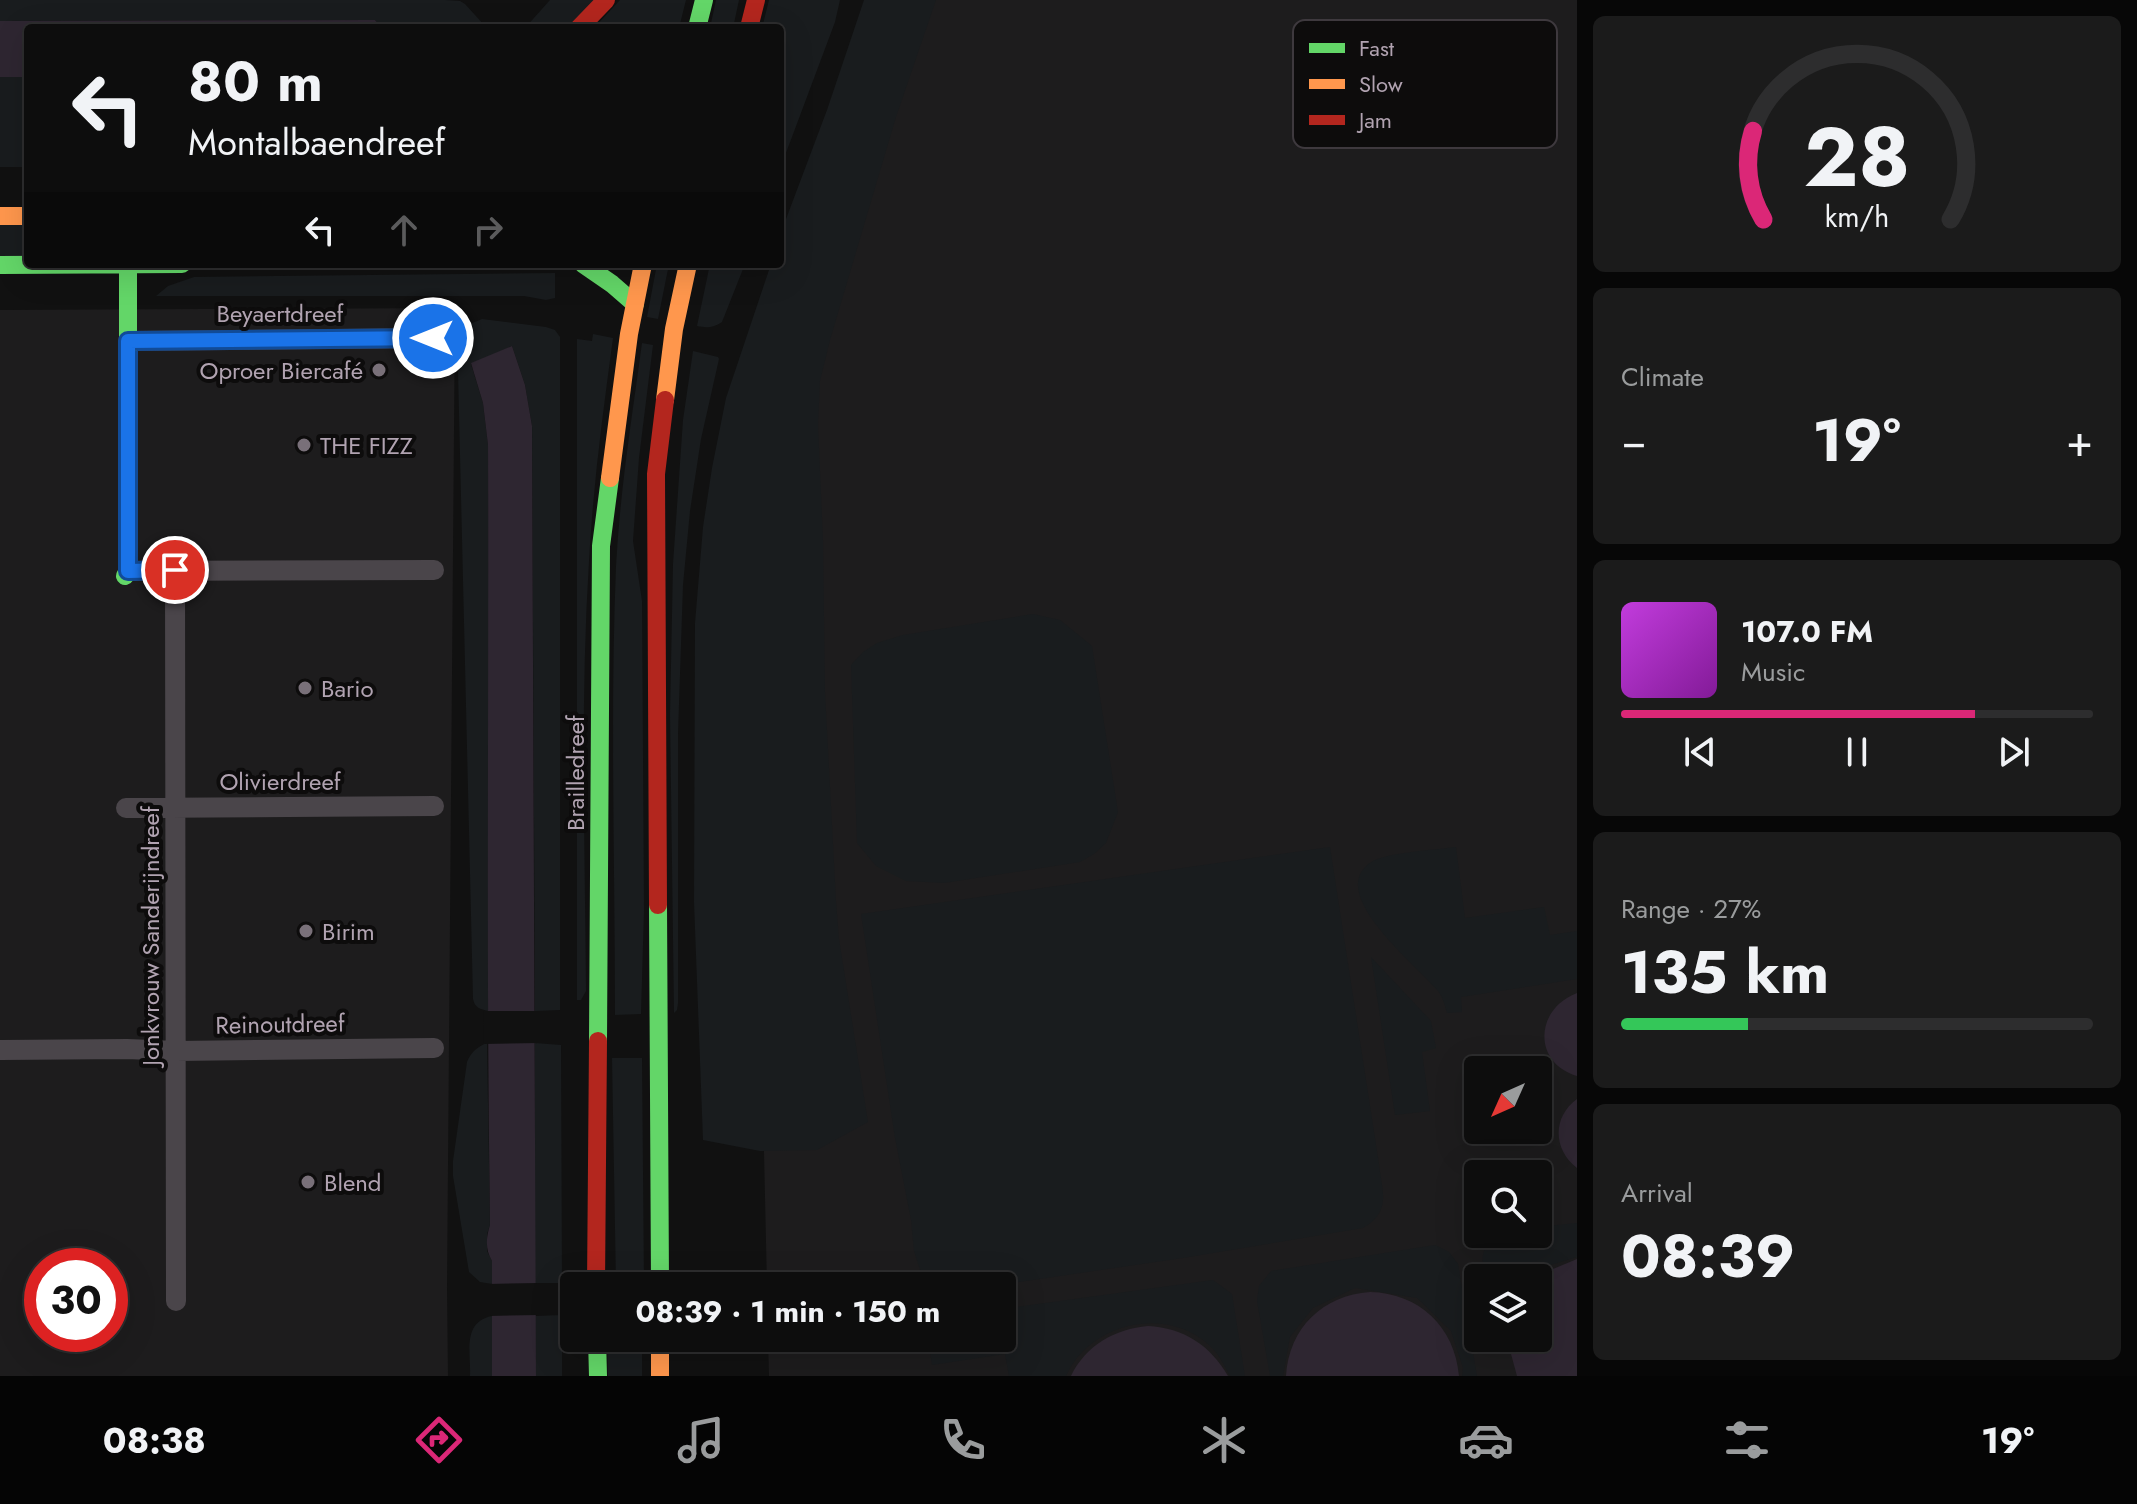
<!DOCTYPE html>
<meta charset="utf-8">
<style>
:root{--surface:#0d0d0d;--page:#1b1b1b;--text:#f1f3f6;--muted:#9a9c9d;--line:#2d2d2e;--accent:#db2777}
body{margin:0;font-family:Jost,sans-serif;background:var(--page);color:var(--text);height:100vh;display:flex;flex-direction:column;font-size:30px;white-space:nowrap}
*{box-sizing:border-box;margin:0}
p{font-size:26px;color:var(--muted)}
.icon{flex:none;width:44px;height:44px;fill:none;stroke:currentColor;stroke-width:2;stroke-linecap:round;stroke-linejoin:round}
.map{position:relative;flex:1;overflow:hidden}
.details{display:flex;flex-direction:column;gap:16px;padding:16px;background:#070707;width:560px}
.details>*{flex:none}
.guide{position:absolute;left:24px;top:24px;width:760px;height:244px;border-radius:8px;box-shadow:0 8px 32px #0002,0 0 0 2px var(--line);background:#0d0d0d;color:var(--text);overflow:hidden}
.needle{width:52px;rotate:225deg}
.controls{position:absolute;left:1464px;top:1056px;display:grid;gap:16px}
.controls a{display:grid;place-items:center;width:88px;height:88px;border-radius:8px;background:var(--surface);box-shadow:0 8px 32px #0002,0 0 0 2px var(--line);font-size:40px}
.speed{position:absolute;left:24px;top:1248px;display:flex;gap:16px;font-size:40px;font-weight:700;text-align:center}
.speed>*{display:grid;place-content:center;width:104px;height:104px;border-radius:50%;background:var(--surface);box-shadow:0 8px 32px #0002,0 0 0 2px var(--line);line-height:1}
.speed .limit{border:12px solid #d22;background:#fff;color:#111}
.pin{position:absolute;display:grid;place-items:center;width:68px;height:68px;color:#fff;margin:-34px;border:4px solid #fff;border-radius:50%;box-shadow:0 2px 8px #0007}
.me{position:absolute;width:88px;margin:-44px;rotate:270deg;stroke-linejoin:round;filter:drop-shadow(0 0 6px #0008)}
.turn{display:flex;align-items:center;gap:28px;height:168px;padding:0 32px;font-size:36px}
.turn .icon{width:104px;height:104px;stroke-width:2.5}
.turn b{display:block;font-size:56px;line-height:68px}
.lanes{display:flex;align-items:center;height:76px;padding:0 32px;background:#0003;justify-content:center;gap:40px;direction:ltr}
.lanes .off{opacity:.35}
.big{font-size:60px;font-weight:700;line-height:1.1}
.details .card{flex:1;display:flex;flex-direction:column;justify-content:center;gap:12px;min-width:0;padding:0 28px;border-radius:12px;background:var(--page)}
.details .dial{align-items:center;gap:0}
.dial svg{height:208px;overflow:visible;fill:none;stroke:var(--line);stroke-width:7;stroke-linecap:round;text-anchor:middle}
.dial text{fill:var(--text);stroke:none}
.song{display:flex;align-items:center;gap:24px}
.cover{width:96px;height:96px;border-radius:12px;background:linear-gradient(135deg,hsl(290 70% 55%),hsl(290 70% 35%))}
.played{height:8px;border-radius:4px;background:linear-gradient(90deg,var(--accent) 75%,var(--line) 75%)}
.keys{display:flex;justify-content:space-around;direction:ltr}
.heat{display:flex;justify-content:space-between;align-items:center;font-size:44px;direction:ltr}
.charge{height:12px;border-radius:6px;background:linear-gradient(90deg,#34c759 27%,var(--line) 0)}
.trip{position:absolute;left:560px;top:1272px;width:456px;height:80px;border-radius:8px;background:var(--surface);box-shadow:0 8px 32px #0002,0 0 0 2px var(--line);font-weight:700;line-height:80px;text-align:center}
.menu{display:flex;height:128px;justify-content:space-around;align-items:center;background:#050505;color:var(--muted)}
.menu .icon{width:56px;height:56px}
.menu .active{color:var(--accent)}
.menu b{font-size:36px;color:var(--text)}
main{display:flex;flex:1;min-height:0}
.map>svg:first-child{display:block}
.built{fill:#1d1c1d;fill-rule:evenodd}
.green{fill:#191c1e}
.water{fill:#2e2631}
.pier{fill:#111}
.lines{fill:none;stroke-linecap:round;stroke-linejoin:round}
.street{stroke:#4a454a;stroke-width:20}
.fast{stroke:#63d668;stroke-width:18}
.slow{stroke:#ff974d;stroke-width:18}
.jam{stroke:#b3261e;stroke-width:18}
.route-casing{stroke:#114b97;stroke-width:20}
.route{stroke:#1a73e8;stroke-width:14}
.poi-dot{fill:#797079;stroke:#0d0c0c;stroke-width:3}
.labels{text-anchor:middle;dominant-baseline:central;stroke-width:8;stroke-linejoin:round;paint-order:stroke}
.street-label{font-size:24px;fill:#b1a3b1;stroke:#0d0c0c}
.poi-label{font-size:24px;fill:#b1a3b1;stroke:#0d0c0c;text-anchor:start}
.key{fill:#0d0c0c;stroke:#3e393e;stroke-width:2}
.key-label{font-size:22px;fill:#b1a3b1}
</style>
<main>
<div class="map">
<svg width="1577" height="1376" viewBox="0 0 1577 1376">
<rect width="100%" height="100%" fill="#111"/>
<!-- built -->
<path class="built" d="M912 0H1577V1376H769L768 1338H1002V1286H767L748 440ZM1478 1070H1538V1130H1478ZM1478 1174H1538V1234H1478ZM1478 1278H1538V1338H1478Z
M455 308 447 1288 448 1376H0V310ZM42 1266H110V1334H42Z"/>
<!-- green -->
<path class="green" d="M0 0H445L460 1 465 4 485 26 484 28H382L375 20 0 21Z
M550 0H597L571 28H525Z
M620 0H686L679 28H594Z
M716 0H739L733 28H710Z
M769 0H840L835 22 780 169V28H762Z
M864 0H936L896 117 830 340 820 381 818 425 823 540 825 692 836 901 839 939 868 1122 817 1150 760 1151 703 1140 694 902 695 623 703 527 712 468 726 398 771 264H780V235L827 110Z
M0 77H28V167H0Z
M0 225H28V262H0Z
M657 264H669L658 319 647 317Z
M710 264H745L722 322C713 328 707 328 697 326Z
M555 273V298L546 300 524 296H156L168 286 194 277Z
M482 319 546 327 555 330 560 337V1010L535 1011 532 426 525 385 512 346 471 364 483 403 488 445 490 739 488 1011C480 1009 475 1008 473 999L458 371 463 340 470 324Z
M593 334 613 338C603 412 593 486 589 561 580 704 585 848 586 991L581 1000H577V339L592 341Z
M642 343 653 345 639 458 633 541 642 601 644 910 641 1014 615 1015C615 866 610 715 616 566 620 491 632 417 642 343Z
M693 351 718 357 719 359 701 439 690 511 683 585 678 734V1003L677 1010 674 1013 670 714 673 564 683 420Z
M1033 614 1060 620 1092 646 1118 812 1106 843 1094 854 1080 862 944 883 906 881 876 866 857 843 851 665 863 652 877 643 903 635Z
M1330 847 1379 1164C1382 1192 1392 1211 1363 1228L1183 1258 1005 1284 982 1286H936L922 1276 914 1251 911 1220 895 1138 861 914Z
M1456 847 1465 918 1544 907 1550 935 1577 931V979L1461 997 1462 1012 1447 1013C1445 1006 1443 997 1438 991 1419 967 1325 894 1370 863 1385 852 1436 850 1456 847Z
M1371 957 1431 1021 1436 1048 1422 1052 1430 1111 1395 1115Z
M487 1043 490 1225 487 1234V1251L492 1261V1284L480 1282 469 1272 453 1176V1161L467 1062C471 1052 477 1047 487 1043Z
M535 1043 561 1045 562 1283H535Z
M612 1058H642L644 1283 616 1285Z
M1577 1223V1257L1544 1267 1534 1278H1484C1476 1230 1502 1234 1538 1234V1227Z
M1435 1245 1449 1252 1458 1264 1477 1376H1462L1463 1368 1451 1331 1417 1298 1355 1288 1313 1308 1290 1337 1283 1376H1270L1257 1301 1259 1286 1271 1271Z
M1213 1280 1232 1294 1245 1376H1230C1224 1365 1219 1354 1209 1345 1165 1305 1090 1323 1066 1376H1009L1005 1354 932 1365 928 1338H1002V1309Z
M562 1315V1376H536L535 1316Z
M492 1316V1376H470C471 1352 462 1322 492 1316Z
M607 1338H642V1376H608Z"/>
<!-- water -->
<path class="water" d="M375 20 382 28H28V77H0V21Z
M512 346 525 385 532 426 536 1376H492V1261C485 1249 486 1238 490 1225 486 965 489 705 488 445L483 403 471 363Z
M1577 993V1076C1532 1062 1535 1009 1577 993Z
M1577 1099V1168C1553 1150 1552 1117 1577 1099Z
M1577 1259V1376H1517L1511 1354V1338H1538V1280L1553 1269Z
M1370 1292C1419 1293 1455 1327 1459 1376H1286C1289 1328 1323 1295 1370 1292Z
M1148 1326C1184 1328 1210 1345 1228 1376H1071C1086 1345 1115 1329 1148 1326Z"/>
<!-- pier -->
<path class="pier" d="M484 1011H539V1043L483 1044Z
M539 1283V1315L488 1316V1284Z"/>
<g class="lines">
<!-- street -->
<path class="street" d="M128 341 433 338
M175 570 176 1301
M128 571 434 570
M126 808 434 806
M0 1050 127 1049 176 1051 434 1048"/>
<!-- fast -->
<path class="fast" d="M697 28 704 0
M583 264 612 284 635 304
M0 265 182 264
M125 576 128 571V264
M658 905 660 1286
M598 1041 601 546 610 478
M597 1338 598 1376"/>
<!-- slow -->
<path class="slow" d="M0 216H28
M665 400 674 329 688 264
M610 478 629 334 643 264
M660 1338V1376"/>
<!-- jam -->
<path class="jam" d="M579 28 606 0
M749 28 756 0
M658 905 656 474 665 400
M596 1286 598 1041"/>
</g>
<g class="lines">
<defs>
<path id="route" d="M175 570 128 571V341L433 338"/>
</defs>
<!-- route casing -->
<use href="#route" class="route-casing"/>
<!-- route -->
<use href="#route" class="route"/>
</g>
<!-- markers -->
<g class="poi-dot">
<circle cx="379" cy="370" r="8"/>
<circle cx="304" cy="445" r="8"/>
<circle cx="305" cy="688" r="8"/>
<circle cx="306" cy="931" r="8"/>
<circle cx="308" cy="1182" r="8"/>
</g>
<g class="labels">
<!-- street labels -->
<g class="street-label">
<text x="280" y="313">Beyaertdreef</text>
<text transform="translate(575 773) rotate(-90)">Brailledreef</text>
<text x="280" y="781">Olivierdreef</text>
<text transform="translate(150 936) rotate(-90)">Jonkvrouw Sanderijndreef</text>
<text transform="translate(280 1024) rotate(-1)">Reinoutdreef</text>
</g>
<!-- poi labels -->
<g class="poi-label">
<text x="363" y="370" text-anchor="end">Oproer Biercafé</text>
<text x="320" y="445">THE FIZZ</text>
<text x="321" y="688">Bario</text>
<text x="322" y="931">Birim</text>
<text x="324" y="1182">Blend</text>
</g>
</g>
<!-- legend -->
<rect x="1293" y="20" width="264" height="128" rx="12" class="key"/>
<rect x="1309" y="43" width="36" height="10" fill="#63d668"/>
<rect x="1309" y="79" width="36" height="10" fill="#ff974d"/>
<rect x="1309" y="115" width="36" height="10" fill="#b3261e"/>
<g class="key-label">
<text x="1359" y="56">Fast</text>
<text x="1359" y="92">Slow</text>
<text x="1359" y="128">Jam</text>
</g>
</svg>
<div class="controls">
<a><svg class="needle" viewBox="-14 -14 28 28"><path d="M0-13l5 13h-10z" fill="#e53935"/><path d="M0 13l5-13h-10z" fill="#9a9c9d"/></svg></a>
<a><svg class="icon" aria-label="search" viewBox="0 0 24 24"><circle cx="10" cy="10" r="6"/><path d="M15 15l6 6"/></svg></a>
<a><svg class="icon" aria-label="layers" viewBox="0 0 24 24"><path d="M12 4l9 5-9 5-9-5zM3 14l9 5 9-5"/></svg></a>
</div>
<div class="speed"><div class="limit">30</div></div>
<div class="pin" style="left:175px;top:570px;background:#d93025"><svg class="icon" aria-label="arrive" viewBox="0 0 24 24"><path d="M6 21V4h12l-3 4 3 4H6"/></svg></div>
<svg class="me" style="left:433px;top:338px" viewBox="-20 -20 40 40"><circle r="17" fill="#1a73e8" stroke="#fff" stroke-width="3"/><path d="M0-11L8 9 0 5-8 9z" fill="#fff"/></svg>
<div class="trip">08:39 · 1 min · 150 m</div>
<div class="guide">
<div class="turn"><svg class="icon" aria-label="left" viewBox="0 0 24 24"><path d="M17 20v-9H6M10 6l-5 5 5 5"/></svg><div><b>80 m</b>Montalbaendreef</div></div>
<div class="lanes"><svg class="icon" aria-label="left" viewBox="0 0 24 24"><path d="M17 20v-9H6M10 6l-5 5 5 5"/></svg><svg class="icon off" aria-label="ahead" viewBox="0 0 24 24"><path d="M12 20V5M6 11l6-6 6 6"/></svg><svg class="icon off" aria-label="right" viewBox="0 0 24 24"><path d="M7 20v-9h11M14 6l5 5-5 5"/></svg></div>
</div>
</div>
<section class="details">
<div class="card dial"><svg viewBox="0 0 100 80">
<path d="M14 69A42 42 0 1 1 86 69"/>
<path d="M14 69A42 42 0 0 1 10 35" stroke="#db2777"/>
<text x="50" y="56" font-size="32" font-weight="700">28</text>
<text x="50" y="72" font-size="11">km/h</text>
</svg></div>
<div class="card"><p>Climate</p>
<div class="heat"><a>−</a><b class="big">19°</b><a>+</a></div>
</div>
<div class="card">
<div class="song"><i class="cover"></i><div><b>107.0 FM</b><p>Music</p></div></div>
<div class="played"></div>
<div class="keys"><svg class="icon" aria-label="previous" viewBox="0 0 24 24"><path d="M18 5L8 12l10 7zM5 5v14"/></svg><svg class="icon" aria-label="pause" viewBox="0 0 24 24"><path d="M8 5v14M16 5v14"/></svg><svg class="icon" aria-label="next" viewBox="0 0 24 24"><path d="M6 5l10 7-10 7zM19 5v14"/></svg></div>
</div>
<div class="card"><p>Range · 27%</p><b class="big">135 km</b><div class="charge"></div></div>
<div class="card"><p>Arrival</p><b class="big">08:39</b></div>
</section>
</main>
<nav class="menu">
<b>08:38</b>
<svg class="icon active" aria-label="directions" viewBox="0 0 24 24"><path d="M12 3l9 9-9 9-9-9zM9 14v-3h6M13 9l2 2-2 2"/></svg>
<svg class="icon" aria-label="music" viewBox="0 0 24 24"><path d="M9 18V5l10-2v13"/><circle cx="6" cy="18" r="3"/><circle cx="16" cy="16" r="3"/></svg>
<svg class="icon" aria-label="phone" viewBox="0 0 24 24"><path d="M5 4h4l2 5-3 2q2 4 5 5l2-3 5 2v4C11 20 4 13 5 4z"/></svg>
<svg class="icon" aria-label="climate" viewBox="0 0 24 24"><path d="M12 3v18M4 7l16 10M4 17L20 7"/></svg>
<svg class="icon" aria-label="car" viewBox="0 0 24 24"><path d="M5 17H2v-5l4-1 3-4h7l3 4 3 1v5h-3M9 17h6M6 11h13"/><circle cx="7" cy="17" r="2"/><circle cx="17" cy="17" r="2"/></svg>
<svg class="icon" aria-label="filters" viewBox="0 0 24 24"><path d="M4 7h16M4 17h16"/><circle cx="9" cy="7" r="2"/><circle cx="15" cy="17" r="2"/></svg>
<b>19°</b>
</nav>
